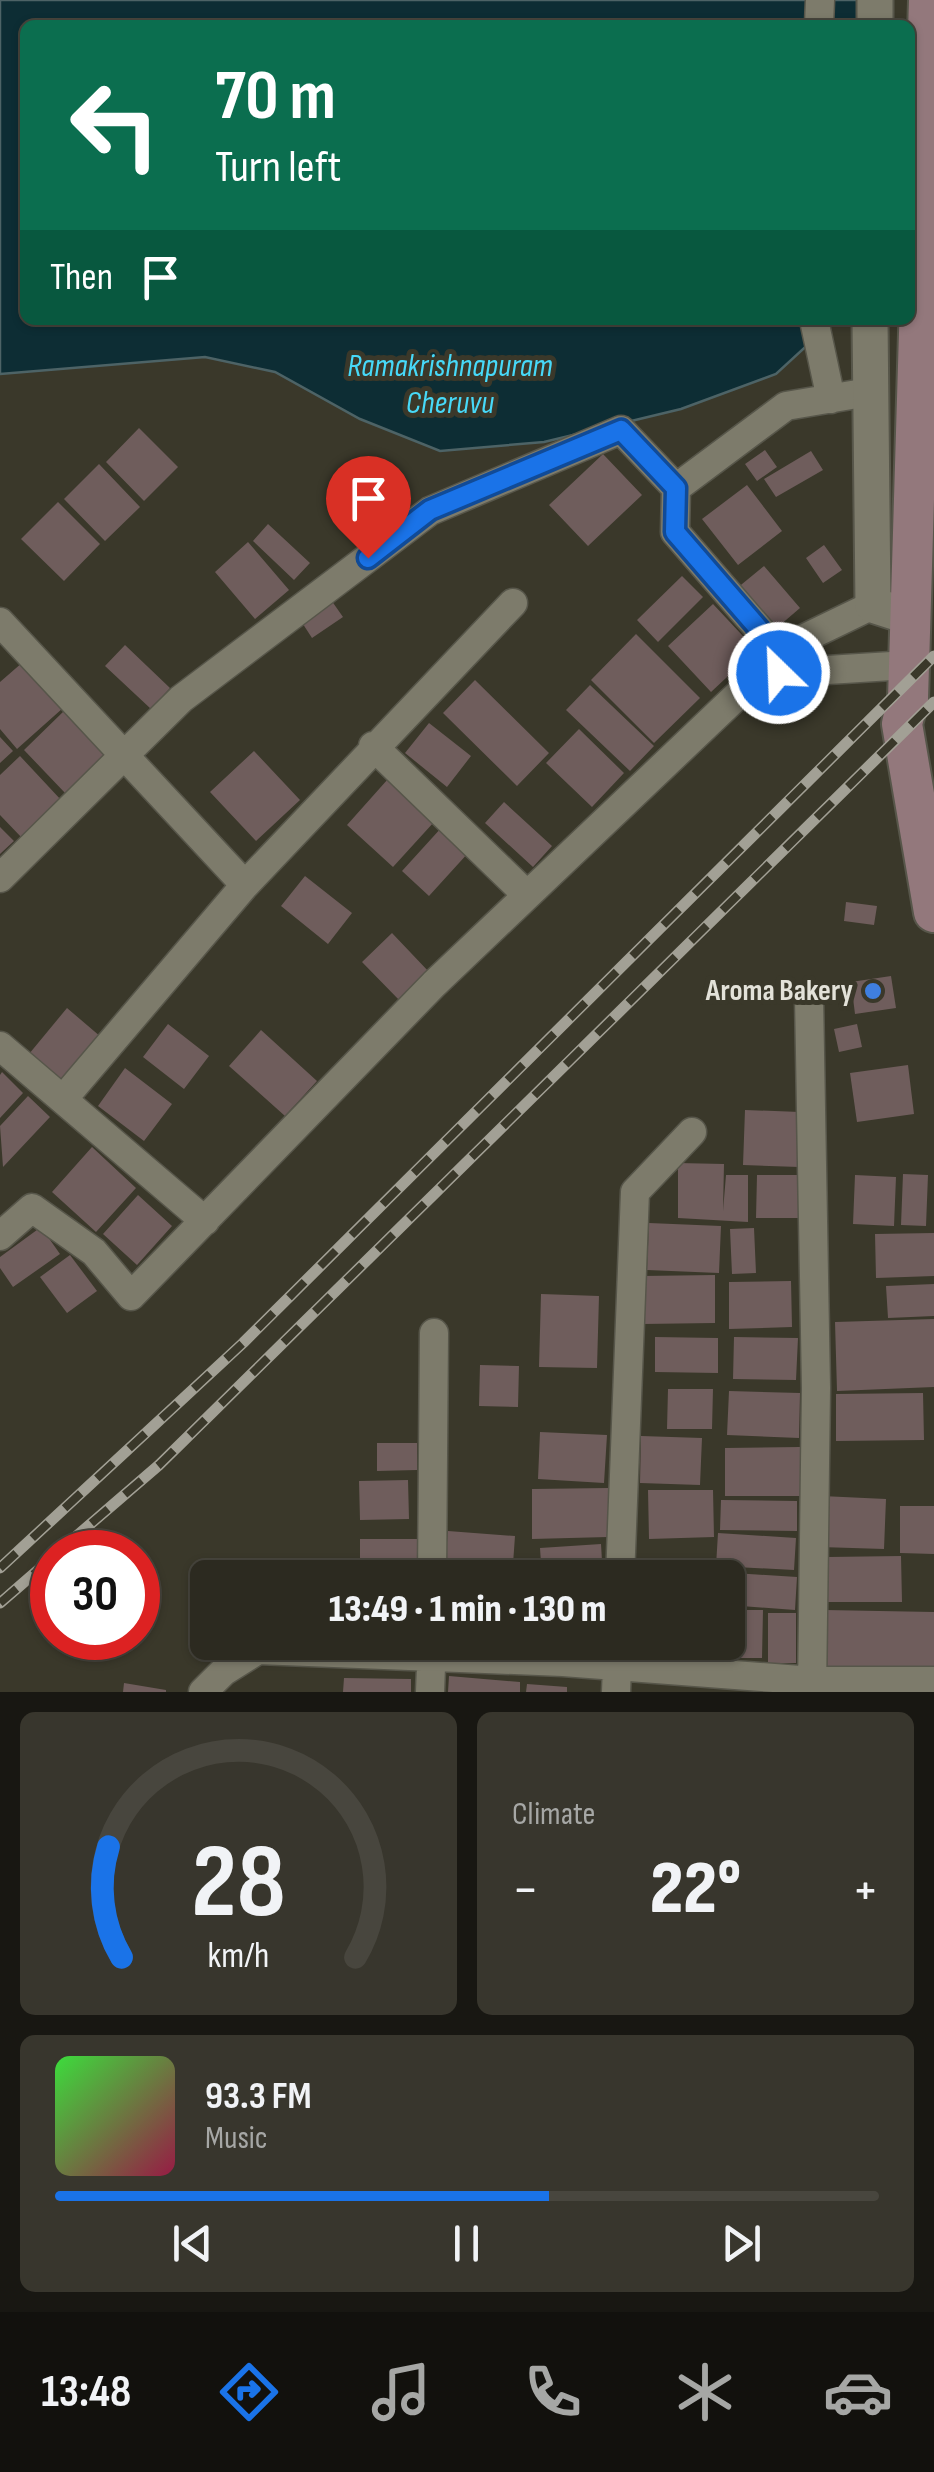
<!DOCTYPE html>
<meta charset="utf-8">
<style>
:root{--surface:#2c2a20;--page:#38362d;--text:#f1f3f6;--muted:#a6a7a5;--line:#48463e;--accent:#1a73e8}
body{margin:0;font-family:"Sofia Sans Condensed",sans-serif;background:var(--page);color:var(--text);height:100vh;display:flex;flex-direction:column;font-size:38px;white-space:nowrap}
*{box-sizing:border-box;margin:0}
p{font-size:32px;color:var(--muted)}
.icon{flex:none;width:55px;height:55px;fill:none;stroke:currentColor;stroke-width:2;stroke-linecap:round;stroke-linejoin:round}
.map{position:relative;height:1692px;overflow:hidden}
.side{display:flex;flex-direction:column;gap:20px;padding:20px;background:#181712;flex:1}
.side>*{flex:none}
.guide{position:absolute;left:20px;top:20px;width:895px;height:305px;border-radius:15px;box-shadow:0 2px 8px #0004,0 0 0 2px var(--line);background:#0b6e4f;color:#fff;overflow:hidden}
.speed{position:absolute;left:30px;top:1530px;display:flex;gap:20px;font-size:50px;font-weight:700;text-align:center}
.speed>*{display:grid;place-content:center;width:130px;height:130px;border-radius:50%;background:var(--surface);box-shadow:0 2px 8px #0004,0 0 0 2px var(--line);line-height:1}
.speed .limit{border:15px solid #d22;background:#fff;color:#111}
.pin{position:absolute;display:grid;place-items:center;width:85px;height:85px;color:#fff;margin:-102px -42px;border-radius:50% 50% 50% 0;rotate:-45deg;box-shadow:0 0 10px #0007}
.pin .icon{rotate:45deg}
.me{position:absolute;width:110px;margin:-55px;rotate:336deg;stroke-linejoin:round;filter:drop-shadow(0 0 8px #0008)}
.turn{display:flex;align-items:center;gap:35px;height:210px;padding:0 30px;font-size:45px}
.turn .icon{width:130px;height:130px;stroke-width:2.5}
.turn b{display:block;font-size:70px;line-height:85px}
.then{display:flex;align-items:center;height:95px;padding:0 30px;background:#0003;gap:20px;font-size:38px}
.big{font-size:75px;font-weight:800;line-height:1.1}
.side .card{flex:1;display:flex;flex-direction:column;justify-content:center;gap:15px;min-width:0;padding:0 35px;border-radius:15px;background:var(--page)}
.side .dial{align-items:center;gap:0}
.dial svg{height:260px;overflow:visible;fill:none;stroke:var(--line);stroke-width:7;stroke-linecap:round;text-anchor:middle}
.dial text{fill:var(--text);stroke:none}
.song{display:flex;align-items:center;gap:30px}
.cover{width:120px;height:120px;border-radius:15px;background:linear-gradient(135deg,hsl(120 70% 55%),hsl(340 70% 35%))}
.played{height:10px;border-radius:5px;background:linear-gradient(90deg,var(--accent) 60%,var(--line) 60%)}
.keys{display:flex;justify-content:space-around;direction:ltr}
.heat{display:flex;justify-content:space-between;align-items:center;font-size:55px;direction:ltr}
.side .tiles{flex:1;display:grid;gap:20px;grid-template-columns:1fr 1fr}
.card:last-child{grid-column:span 2}
.trip{position:absolute;left:190px;top:1560px;width:555px;height:100px;border-radius:15px;background:var(--surface);box-shadow:0 2px 8px #0004,0 0 0 2px var(--line);font-weight:800;line-height:100px;text-align:center}
.menu{display:flex;height:160px;justify-content:space-around;align-items:center;background:#12110d;color:var(--muted)}
.menu .icon{width:70px;height:70px}
.menu .current{color:var(--accent)}
.menu b{font-size:45px;color:var(--text)}
.map>svg:first-child{display:block}
.water{fill:#0d2d34;stroke:#4d6366;stroke-width:2.5}
.building{fill:#6f5d5c}
.lines{fill:none;stroke-linecap:round;stroke-linejoin:round}
.minor-casing{stroke:#57564a;stroke-width:31}
.tertiary-casing{stroke:#57564a;stroke-width:39}
.secondary-casing{stroke:#57564a;stroke-width:44}
.minor{stroke:#7d7b6b;stroke-width:28}
.tertiary{stroke:#7d7b6b;stroke-width:35}
.secondary{stroke:#93787c;stroke-width:40}
.rail-casing{stroke:#a2a095;stroke-width:11}
.rail{stroke:#3a382a;stroke-width:8;stroke-dasharray:22;stroke-linecap:butt}
.route-casing{stroke:#114b97;stroke-width:25}
.route{stroke:#1a73e8;stroke-width:18}
.shop-dot{fill:#3f7fe0;stroke:#3a382a;stroke-width:4}
.labels{text-anchor:middle;dominant-baseline:central;stroke-width:10;stroke-linejoin:round;paint-order:stroke}
.poi-label{font-size:30px;font-weight:bold;fill:#e3e2d9;stroke:#3a382a;text-anchor:end}
.water-label{font-size:32px;font-style:italic;fill:#47d9f8;stroke:#3a382a}
</style>
<div class="map">
<svg width="934" height="1692" viewBox="0 0 934 1692">
<rect width="100%" height="100%" fill="#3a382a"/>
<!-- water -->
<path class="water" d="M0 0H866L865 25H25V320H825L813 340 776 374 681 409 544 442 440 451 360 419 275 372 205 357 0 374Z"/>
<!-- building -->
<path class="building" d="M139 428 178 467 144 501 106 462Z
M765 450 777 467 757 481 745 464Z
M811 451 823 470 776 497 764 479Z
M603 454 642 495 588 546 549 505Z
M99 464 140 507 105 541 64 499Z
M747 485 782 531 738 565 702 519Z
M58 502 100 544 64 581 21 539Z
M268 524 310 563 294 580 253 541Z
M248 542 289 590 255 619 215 572Z
M824 545 842 570 823 583 806 558Z
M764 566 800 608 772 632 736 589Z
M682 576 703 597 658 642 637 620Z
M329 597 343 617 312 638 299 618Z
M713 604 756 650 711 692 668 646Z
M636 634 700 698 654 743 591 680Z
M125 645 170 688 151 709 105 666Z
M23 662 63 708 17 749 0 729V682Z
M475 680 549 753 517 786 443 713Z
M590 685 654 746 630 771 566 710Z
M65 710 108 754 66 794 24 750Z
M429 723 471 756 447 787 405 753Z
M579 729 624 773 592 807 546 763Z
M0 737 13 751 0 763Z
M254 751 300 800 256 841 210 792Z
M20 756 62 801 22 838 0 815V775Z
M388 779 434 822 393 867 347 825Z
M504 802 552 846 533 867 485 823Z
M0 827 14 841 0 854Z
M442 827 469 852 429 896 402 871Z
M305 876 352 913 328 944 281 906Z
M846 902 877 906 874 925 844 921Z
M392 933 430 973 401 1002 362 962Z
M891 976 896 1008 855 1014 851 982Z
M67 1008 101 1037 63 1083 29 1054Z
M168 1024 209 1056 184 1089 143 1057Z
M857 1024 862 1047 839 1052 834 1029Z
M261 1030 317 1081 285 1116 229 1066Z
M908 1065 914 1114 857 1122 850 1073Z
M125 1068 172 1104 144 1141 98 1106Z
M2 1072 23 1093 0 1118V1075Z
M28 1096 50 1117 3 1167 0 1126Z
M745 1110 800 1112 799 1167 743 1165Z
M92 1147 136 1188 96 1232 52 1192Z
M678 1163 724 1164 723 1211 726 1175H748V1222L678 1218Z
M903 1174 928 1175 926 1226 901 1225Z
M757 1175H800L799 1218H756Z
M855 1175 896 1177 894 1226 853 1224Z
M138 1195 172 1226 137 1265 103 1234Z
M649 1223 721 1226 719 1273 647 1270Z
M41 1227 60 1254 13 1287 0 1268V1257Z
M754 1228 756 1273 732 1274 730 1229Z
M934 1233V1276L876 1278 875 1234Z
M70 1255 97 1291 67 1313 40 1277Z
M715 1275V1323L642 1324V1276Z
M791 1281 792 1327 729 1329V1282Z
M934 1284V1316L888 1318 886 1286Z
M541 1294 599 1296 597 1368 539 1367Z
M934 1319V1387L837 1391 835 1322Z
M655 1337 718 1338V1373L655 1372Z
M734 1337 798 1338 796 1380 733 1379Z
M480 1365 519 1366 518 1407 479 1406Z
M668 1389H713L712 1429H667Z
M729 1391 800 1393 799 1438 727 1435Z
M923 1393 924 1440 836 1441V1394Z
M540 1432 607 1435 604 1483 538 1479Z
M641 1436 702 1438 700 1485 640 1483Z
M377 1443H417V1470L377 1471Z
M800 1447V1496H725V1448Z
M408 1480 409 1519 360 1520 359 1481Z
M608 1488V1537L532 1539V1489Z
M648 1490H713L714 1537 649 1539Z
M822 1496 886 1499 884 1549 820 1547Z
M721 1500 797 1501V1531L720 1530Z
M900 1506H934V1554L900 1553Z
M448 1531 515 1536 512 1578H444Z
M718 1533 796 1538 794 1570 716 1566Z
M360 1539H420L419 1576H360Z
M601 1544 603 1578H542L540 1548Z
M901 1556 902 1602H828V1557Z
M258 1567H294L293 1578H258Z
M300 1567H329L330 1578H300Z
M719 1572 797 1577 795 1610 728 1605V1578H719Z
M739 1610H763L762 1658H738Z
M825 1610 934 1612V1672L824 1671Z
M728 1611H735V1653L716 1654V1642H728Z
M768 1613H796V1663H768Z
M449 1676 520 1682V1692H448Z
M344 1678 411 1679V1692H343Z
M124 1683 166 1690V1692H123Z
M527 1684 567 1687V1692H526Z"/>
<g class="lines">
<defs>
<path id="minor" d="M819 25 820 0
M814 320 831 399
M676 488 786 406 869 392
M0 622 245 885
M779 667 778 651 873 605
M373 746 526 894
M0 878 181 699 430 511 621 430 676 488 675 532 778 651
M809 997 816 1388 812 1692
M0 1046 205 1221
M64 1098 245 885 513 603
M0 1236 32 1208 94 1252 131 1296 434 984 742 691 779 673 908 665
M432 1578 434 1333
M620 1578 635 1192 692 1132
M203 1692 223 1672 258 1650 563 1662 813 1681H934
M430 1692 432 1642
M616 1692 618 1642"/>
<path id="tertiary" d="M875 25V0
M870 320 873 605 910 617"/>
<path id="secondary" d="M929 0 908 699 902 724 934 912"/>
</defs>
<!-- minor casing -->
<use href="#minor" class="minor-casing"/>
<!-- tertiary casing -->
<use href="#tertiary" class="tertiary-casing"/>
<!-- secondary casing -->
<use href="#secondary" class="secondary-casing"/>
<!-- minor -->
<use href="#minor" class="minor"/>
<!-- tertiary -->
<use href="#tertiary" class="tertiary"/>
<!-- secondary -->
<use href="#secondary" class="secondary"/>
<defs>
<path id="rail" d="M58 1552 159 1465 934 702
M0 1568 243 1343 934 656
M0 1603 52 1558"/>
</defs>
<!-- rail casing -->
<use href="#rail" class="rail-casing"/>
<!-- rail -->
<use href="#rail" class="rail"/>
</g>
<g class="lines">
<defs>
<path id="route" d="M368 558 430 510 621 430 676 488 675 532 778 651 779 673"/>
</defs>
<!-- route casing -->
<use href="#route" class="route-casing"/>
<!-- route -->
<use href="#route" class="route"/>
</g>
<!-- markers -->
<circle class="shop-dot" cx="873" cy="991" r="10"/>
<g class="labels">
<!-- poi labels -->
<g class="poi-label">
<text x="853" y="991">Aroma Bakery</text>
</g>
<!-- water labels -->
<g class="water-label">
<text x="450" y="366">Ramakrishnapuram<tspan x="450" dy="37">Cheruvu</tspan></text>
</g>
</g>
</svg>
<div class="speed"><div class="limit">30</div></div>
<div class="pin" style="left:368px;top:558px;background:#d93025"><svg class="icon" aria-label="arrive" viewBox="0 0 24 24"><path d="M6 21V4h12l-3 4 3 4H6"/></svg></div>
<svg class="me" style="left:779px;top:673px" viewBox="-20 -20 40 40"><circle r="17" fill="#1a73e8" stroke="#fff" stroke-width="3"/><path d="M0-11L8 9 0 5-8 9z" fill="#fff"/></svg>
<div class="trip">13:49 · 1 min · 130 m</div>
<div class="guide">
<div class="turn"><svg class="icon" aria-label="left" viewBox="0 0 24 24"><path d="M17 20v-9H6M10 6l-5 5 5 5"/></svg><div><b>70 m</b>Turn left</div></div>
<div class="then">Then<svg class="icon" aria-label="arrive" viewBox="0 0 24 24"><path d="M6 21V4h12l-3 4 3 4H6"/></svg></div>
</div>
</div>
<section class="side">
<div class="tiles">
<div class="card dial"><svg viewBox="0 0 100 80">
<path d="M14 69A42 42 0 1 1 86 69"/>
<path d="M14 69A42 42 0 0 1 10 35" stroke="#1a73e8"/>
<text x="50" y="56" font-size="32" font-weight="700">28</text>
<text x="50" y="72" font-size="11">km/h</text>
</svg></div>
<div class="card"><p>Climate</p>
<div class="heat"><a>−</a><b class="big">22°</b><a>+</a></div>
</div>
<div class="card">
<div class="song"><i class="cover"></i><div><b>93.3 FM</b><p>Music</p></div></div>
<div class="played"></div>
<div class="keys"><svg class="icon" aria-label="previous" viewBox="0 0 24 24"><path d="M18 5L8 12l10 7zM5 5v14"/></svg><svg class="icon" aria-label="pause" viewBox="0 0 24 24"><path d="M8 5v14M16 5v14"/></svg><svg class="icon" aria-label="next" viewBox="0 0 24 24"><path d="M6 5l10 7-10 7zM19 5v14"/></svg></div>
</div>
</div>
</section>
<nav class="menu">
<b>13:48</b>
<svg class="icon current" aria-label="directions" viewBox="0 0 24 24"><path d="M12 3l9 9-9 9-9-9zM9 14v-3h6M13 9l2 2-2 2"/></svg>
<svg class="icon" aria-label="music" viewBox="0 0 24 24"><path d="M9 18V5l10-2v13"/><circle cx="6" cy="18" r="3"/><circle cx="16" cy="16" r="3"/></svg>
<svg class="icon" aria-label="phone" viewBox="0 0 24 24"><path d="M5 4h4l2 5-3 2q2 4 5 5l2-3 5 2v4C11 20 4 13 5 4z"/></svg>
<svg class="icon" aria-label="climate" viewBox="0 0 24 24"><path d="M12 3v18M4 7l16 10M4 17L20 7"/></svg>
<svg class="icon" aria-label="car" viewBox="0 0 24 24"><path d="M5 17H2v-5l4-1 3-4h7l3 4 3 1v5h-3M9 17h6M6 11h13"/><circle cx="7" cy="17" r="2"/><circle cx="17" cy="17" r="2"/></svg>
</nav>
